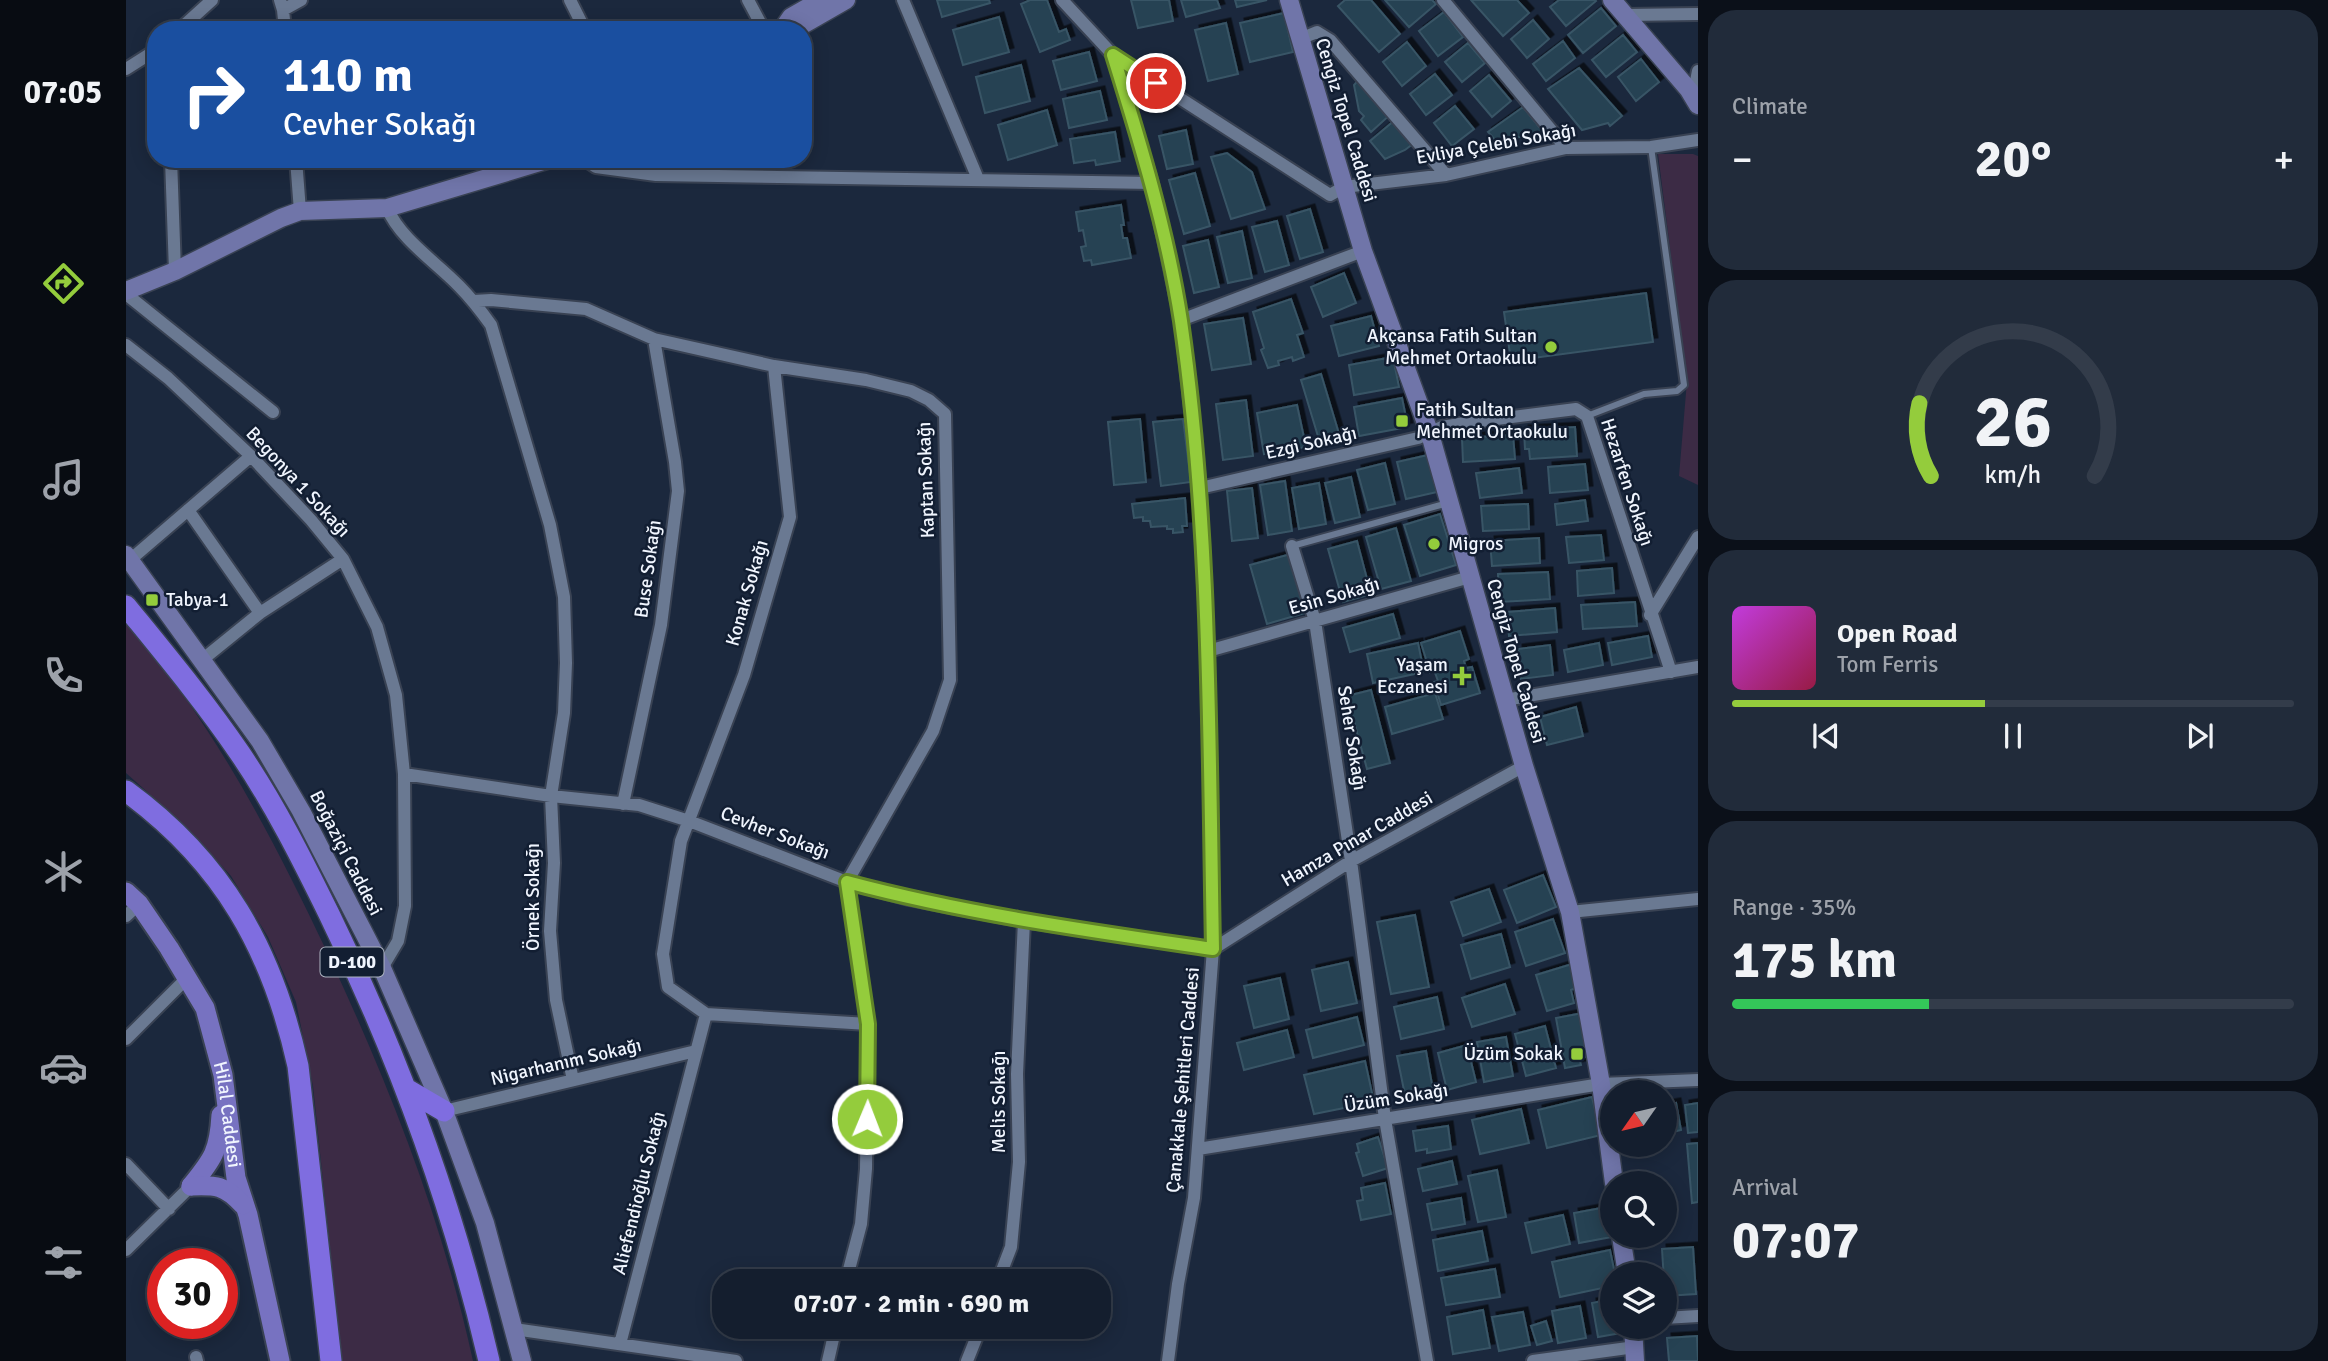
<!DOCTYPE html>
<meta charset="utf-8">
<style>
:root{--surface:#141e2e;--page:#212b3a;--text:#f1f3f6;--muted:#9da2aa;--line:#333c4a;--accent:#94cc3c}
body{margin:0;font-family:Signika,sans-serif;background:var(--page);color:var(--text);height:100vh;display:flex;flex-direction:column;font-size:26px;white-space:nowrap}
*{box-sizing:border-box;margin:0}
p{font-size:23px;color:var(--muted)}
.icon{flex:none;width:38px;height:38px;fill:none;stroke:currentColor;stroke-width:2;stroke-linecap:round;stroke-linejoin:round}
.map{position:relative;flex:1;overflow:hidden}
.drawer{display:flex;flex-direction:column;gap:10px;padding:10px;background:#0b1019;width:630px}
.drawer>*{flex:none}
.guide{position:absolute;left:21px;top:21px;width:665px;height:147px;border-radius:28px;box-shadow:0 4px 18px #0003,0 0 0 2px var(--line);background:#1a4fa0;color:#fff;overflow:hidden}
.needle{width:46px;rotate:236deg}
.controls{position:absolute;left:1474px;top:1080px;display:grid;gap:14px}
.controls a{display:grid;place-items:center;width:77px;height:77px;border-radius:50%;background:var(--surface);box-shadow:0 4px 18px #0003,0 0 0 2px var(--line);font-size:35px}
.speed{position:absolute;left:21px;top:1248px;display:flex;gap:14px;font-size:35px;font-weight:700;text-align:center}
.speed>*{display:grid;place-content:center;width:91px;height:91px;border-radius:50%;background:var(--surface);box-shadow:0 4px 18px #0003,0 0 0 2px var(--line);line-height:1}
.speed .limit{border:10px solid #d22;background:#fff;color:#111}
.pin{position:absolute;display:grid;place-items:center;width:60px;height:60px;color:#fff;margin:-30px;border:4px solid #fff;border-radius:50%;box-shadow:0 2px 7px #0007}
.me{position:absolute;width:77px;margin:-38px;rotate:1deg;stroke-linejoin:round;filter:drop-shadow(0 0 5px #0008)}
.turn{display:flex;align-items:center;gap:24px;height:147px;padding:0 21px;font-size:32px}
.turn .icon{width:91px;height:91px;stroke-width:2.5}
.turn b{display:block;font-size:49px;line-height:60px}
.big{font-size:52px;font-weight:700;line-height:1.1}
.drawer .tile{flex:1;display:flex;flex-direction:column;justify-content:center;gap:10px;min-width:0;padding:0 24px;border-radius:28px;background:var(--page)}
.drawer .dial{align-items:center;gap:0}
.dial svg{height:182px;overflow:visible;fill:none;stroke:var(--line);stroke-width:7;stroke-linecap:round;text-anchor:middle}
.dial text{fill:var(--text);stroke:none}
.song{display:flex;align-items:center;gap:21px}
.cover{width:84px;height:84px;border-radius:10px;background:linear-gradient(135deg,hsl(290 70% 55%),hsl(340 70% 35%))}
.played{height:7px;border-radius:4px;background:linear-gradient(90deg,var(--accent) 45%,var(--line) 45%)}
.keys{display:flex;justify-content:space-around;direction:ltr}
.heat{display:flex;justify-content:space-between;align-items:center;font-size:38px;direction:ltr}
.charge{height:10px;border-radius:5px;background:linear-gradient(90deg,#34c759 35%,var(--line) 0)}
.trip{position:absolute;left:586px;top:1269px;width:399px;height:70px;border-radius:28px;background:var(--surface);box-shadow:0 4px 18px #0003,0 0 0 2px var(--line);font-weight:700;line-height:70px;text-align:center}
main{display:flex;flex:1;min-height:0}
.tab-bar{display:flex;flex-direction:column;width:126px;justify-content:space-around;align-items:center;background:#080c12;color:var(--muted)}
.tab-bar .icon{width:49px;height:49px}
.tab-bar .on{color:var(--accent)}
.tab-bar b{font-size:32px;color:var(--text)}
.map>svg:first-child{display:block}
.green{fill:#3c2b45}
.building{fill:#264252;stroke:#395566;stroke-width:2;filter:url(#shadow)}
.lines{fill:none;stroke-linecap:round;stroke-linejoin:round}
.lane-casing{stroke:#394253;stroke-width:10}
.street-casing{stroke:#394253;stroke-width:16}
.secondary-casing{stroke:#394253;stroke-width:21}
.primary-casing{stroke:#394253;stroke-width:23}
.highway-casing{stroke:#394253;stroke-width:24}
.lane{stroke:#6a7992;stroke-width:6}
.street{stroke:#6a7992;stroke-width:12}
.secondary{stroke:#7075a9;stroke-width:18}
.primary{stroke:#7772c1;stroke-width:19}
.highway{stroke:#7f6de0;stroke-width:21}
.route-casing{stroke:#608527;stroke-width:18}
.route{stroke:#94cc3c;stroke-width:12}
.poi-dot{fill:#94cc3c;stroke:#121e32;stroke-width:2.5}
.labels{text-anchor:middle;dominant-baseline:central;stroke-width:5;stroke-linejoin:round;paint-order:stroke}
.shield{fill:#121e32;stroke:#adb4c1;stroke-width:2}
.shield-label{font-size:18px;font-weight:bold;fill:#f0f5fe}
.street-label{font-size:19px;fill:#f0f5fe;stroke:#121e32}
.poi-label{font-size:19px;fill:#f0f5fe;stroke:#121e32;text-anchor:end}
</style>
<main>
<nav class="tab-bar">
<b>07:05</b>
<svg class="icon on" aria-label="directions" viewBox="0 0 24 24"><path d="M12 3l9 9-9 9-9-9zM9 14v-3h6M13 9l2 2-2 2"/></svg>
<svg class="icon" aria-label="music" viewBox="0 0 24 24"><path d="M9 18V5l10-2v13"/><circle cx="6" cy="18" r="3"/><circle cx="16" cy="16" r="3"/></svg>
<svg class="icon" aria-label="phone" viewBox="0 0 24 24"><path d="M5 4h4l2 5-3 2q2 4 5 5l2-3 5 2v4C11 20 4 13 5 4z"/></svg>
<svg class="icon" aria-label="climate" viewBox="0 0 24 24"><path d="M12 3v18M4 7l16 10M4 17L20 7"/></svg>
<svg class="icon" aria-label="car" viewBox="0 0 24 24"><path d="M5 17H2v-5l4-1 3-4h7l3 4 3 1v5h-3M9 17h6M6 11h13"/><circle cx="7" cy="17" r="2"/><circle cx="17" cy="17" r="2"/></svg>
<svg class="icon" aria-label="filters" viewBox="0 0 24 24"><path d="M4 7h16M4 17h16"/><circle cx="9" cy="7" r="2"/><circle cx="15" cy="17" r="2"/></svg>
</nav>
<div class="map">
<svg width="1572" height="1361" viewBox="0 0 1572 1361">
<defs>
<filter id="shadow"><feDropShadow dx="4.5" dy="-4.5" stdDeviation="0" flood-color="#0009"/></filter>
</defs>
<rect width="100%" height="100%" fill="#1b283d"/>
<!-- green -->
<path class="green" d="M1532 154H1567L1572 156V485L1553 476 1561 381Z
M0 623C86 720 146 836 201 952 263 1084 316 1219 347 1361H216L187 1086 170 1002 142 937 105 876 56 823 0 773Z"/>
<!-- building -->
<path class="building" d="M811 0H863L864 3 816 17Z
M904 0H921L933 32 940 29 944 40 914 52 895 4Z
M1005 0H1043L1047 21 1012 28Z
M1055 0H1091L1094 8 1060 17Z
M1109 0H1141L1111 7Z
M1219 0H1245L1274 34 1253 52 1212 6Z
M1259 0H1306L1310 4 1283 27Z
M1345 0H1391L1403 13 1377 36Z
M1433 0H1469L1470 1 1440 26 1424 7Z
M1475 8 1490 26 1457 53 1442 35Z
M1318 12 1337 37 1312 56 1293 31Z
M1158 13 1167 52 1124 62 1114 23Z
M873 17 883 52 837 65 827 30Z
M1407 20 1423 39 1401 58 1385 39Z
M1100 23 1112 74 1082 81 1069 30Z
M1497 35 1511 52 1480 77 1466 60Z
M1437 41 1449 58 1420 81 1407 64Z
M1281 42 1300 66 1276 86 1257 62Z
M1342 43 1359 63 1336 82 1319 62Z
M963 52 971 81 935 90 927 61Z
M1515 59 1533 82 1510 101 1492 77Z
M895 65 904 101 859 113 850 77Z
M1453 68 1496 116 1484 126 1482 123 1456 130 1422 89Z
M1309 74 1326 95 1300 115 1284 94Z
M1363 75 1385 101 1366 117 1344 91Z
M1235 77 1266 113 1245 132 1235 120 1238 116 1233 111 1228 85Z
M974 91 981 120 943 128 937 99Z
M1329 106 1348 129 1326 146 1308 123Z
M1397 107 1417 132 1411 135 1369 140 1362 132Z
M921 110 931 145 882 160 872 125Z
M1269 120 1288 143 1279 150 1259 159 1244 141Z
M1060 130 1067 164 1041 169 1033 136Z
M989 132 994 161 970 165 969 160 948 163 944 139Z
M1101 153 1126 172 1139 209 1105 219 1085 157Z
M1069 173 1084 226 1058 234 1043 180Z
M995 205 998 225H995L997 238H1001L1005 258 966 265 965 260 958 261 955 247 960 246 957 230 953 231 950 212Z
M1184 209 1197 252 1174 259 1161 216Z
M1151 221 1163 265 1139 272 1126 227Z
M1116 231 1126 278 1102 283 1091 237Z
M1082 240 1093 287 1068 293 1057 246Z
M1218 273 1230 303 1197 317 1185 287Z
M1520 293 1527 342 1385 361 1378 312Z
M1165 299 1177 333 1171 335 1178 357 1167 361 1166 357 1152 361 1153 365 1142 368 1135 350 1138 348 1127 312Z
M1245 316 1253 346 1213 356 1205 326Z
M1117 318 1125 364 1086 370 1078 324Z
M1267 357 1273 387 1228 395 1223 365Z
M1195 374 1214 437 1194 443 1175 380Z
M1276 398 1282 427 1233 436 1228 407Z
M1120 400 1127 456 1097 460 1090 404Z
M1171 405 1180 447 1138 454 1131 413Z
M1014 419 1020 482 988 485 982 422Z
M1057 419 1065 482 1035 486 1027 422Z
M1449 427 1451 456 1404 459 1403 449H1399L1398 430Z
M1387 435 1389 459 1337 462 1336 438Z
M1302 455 1311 492 1280 499 1271 462Z
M1259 463 1269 504 1242 510 1231 470Z
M1459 464 1462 490 1424 493 1422 467Z
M1393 468 1396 493 1354 498 1350 473Z
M1225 477 1234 517 1209 523 1199 483Z
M1159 481 1166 531 1142 535 1134 485Z
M1193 483 1200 524 1173 529 1166 488Z
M1126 488 1132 538 1106 541 1101 491Z
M1059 498 1061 526H1056L1057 532 1047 533V529H1041V526L1025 527 1024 521H1017V517L1008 518 1006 504Z
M1459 500 1462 521 1431 525 1429 504Z
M1402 504 1403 529 1357 531 1355 506Z
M1314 514 1330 565 1294 576 1278 525Z
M1270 528 1285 581 1255 589 1240 537Z
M1475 535 1478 560 1443 563 1440 537Z
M1413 538 1414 563 1366 566 1364 541Z
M1231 541 1245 594 1217 602 1202 549Z
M1165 554 1182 612 1141 624 1124 565Z
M1486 568 1488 593 1452 596 1451 571Z
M1422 572 1424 599 1373 602 1372 574Z
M1509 602 1511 626 1457 629 1455 605Z
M1429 608 1431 632 1383 636 1381 612Z
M1267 614 1274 638 1224 652 1217 628Z
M1334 631 1343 659 1338 661 1340 668 1346 667 1354 693 1315 705 1308 682 1312 681 1308 670 1304 672 1295 643Z
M1522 636 1526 657 1486 665 1482 643Z
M1292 643 1298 672 1247 683 1241 654Z
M1473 643 1477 665 1442 672 1438 650Z
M1424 645 1427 675 1395 679 1392 649Z
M1245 690 1264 763 1241 769 1221 696Z
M1309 693 1317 719 1266 734 1259 707Z
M1450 707 1457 736 1421 745 1414 717Z
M1417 875 1430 907 1391 923 1378 890Z
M1363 889 1375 922 1337 936 1325 902Z
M1289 915 1303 987 1265 994 1251 922Z
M1427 919 1439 953 1400 966 1389 932Z
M1375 934 1384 967 1345 979 1335 945Z
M1222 962 1231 1003 1195 1011 1186 970Z
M1446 964 1453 987 1445 990 1448 1003 1421 1011 1410 975Z
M1154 978 1163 1019 1128 1028 1118 986Z
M1379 984 1389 1014 1346 1027 1336 998Z
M1311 997 1318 1029 1275 1039 1268 1007Z
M1457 1013 1465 1056 1453 1058 1455 1065 1439 1068 1430 1018Z
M1231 1017 1238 1045 1187 1058 1180 1030Z
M1419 1026 1430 1068 1400 1076 1389 1034Z
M1161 1030 1168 1057 1118 1070 1111 1043Z
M1380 1037 1387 1076 1358 1082 1351 1042Z
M1341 1045 1350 1082 1321 1090 1312 1053Z
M1300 1051 1307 1090 1279 1095 1271 1056Z
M1239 1061 1248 1102 1188 1114 1178 1075Z
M1466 1097 1475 1135 1421 1148 1412 1110Z
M1550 1103 1555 1130 1538 1134V1105Z
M1572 1103V1132L1562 1133 1559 1105Z
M1395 1109 1403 1143 1354 1154 1346 1120Z
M1322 1126 1325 1149 1301 1153V1149L1290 1151 1287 1131Z
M1252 1137 1262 1168 1237 1176 1230 1153 1233 1152 1231 1144Z
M1572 1143V1202L1566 1203 1561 1144Z
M1326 1161 1331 1184 1297 1191 1292 1169Z
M1371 1170 1380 1217 1352 1222 1342 1176Z
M1259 1183 1265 1214 1235 1220 1231 1201 1237 1200 1235 1188Z
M1335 1198 1339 1224 1306 1230 1301 1204Z
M1486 1206V1236H1491L1453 1243 1448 1213Z
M1437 1215 1444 1244 1406 1253 1399 1223Z
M1356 1231 1362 1261 1312 1271 1307 1240Z
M1567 1247 1570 1294 1539 1296 1536 1249Z
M1484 1250 1489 1274H1486V1286L1434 1297 1426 1262Z
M1369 1269 1374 1297 1320 1305 1315 1278Z
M1486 1299V1326H1500L1501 1332 1472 1337 1466 1303Z
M1454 1306 1460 1338 1432 1343 1426 1311Z
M1357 1310 1364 1348 1327 1354 1321 1317Z
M1397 1312 1404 1345 1373 1351 1366 1317Z
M1420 1321 1426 1341 1411 1345 1405 1326Z
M1571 1336 1572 1361H1543L1541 1338Z"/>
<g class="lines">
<defs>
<path id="lane" d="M1461 416 1518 394 1551 391 1558 385 1525 147
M1166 546 1322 503"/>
<path id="street" d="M154 0 157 10 159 30
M444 0 459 30
M622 0 638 30
M777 0 852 179
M936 0 987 55 1204 195 1218 187 1320 175 1440 148 1525 147 1572 140
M1317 0 1440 148
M157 10 175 0
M1500 15 1572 14
M53 30 86 0
M1174 39 1191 32 1204 40 1320 175
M987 55 1026 183 1055 320 1074 488 1082 651 1087 949 1068 1198 1052 1284 1042 1361
M0 69 30 50
M1563 90 1569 86 1572 71
M45 159 49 271
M170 159 174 211
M458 159 470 167 530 175 1026 183
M261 208C275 240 310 262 333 286 345 298 355 311 365 325L424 525 438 597 440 663 438 713 425 796 428 863 424 931 430 1000 447 1080
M0 294 147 412
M348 301 365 300 460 309 528 339 648 366 740 380 785 391 803 400 819 414 824 680 807 731 721 882 742 1024 740 1169 735 1224 720 1281
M1055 320 1237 251
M0 345 42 378 125 456 185 520 217 559 251 627 270 695 278 774 279 906 272 941 256 968
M1074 488 1292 438 1316 427 1339 423 1450 409 1461 416 1545 672
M62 510 134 613
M1166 546 1189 621 1225 861 1259 1119 1301 1361
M4 560 125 456
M1524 615 1572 537
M1082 651 1344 577
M76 660 134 613 217 559
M1379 700 1572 667
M278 774 425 796 513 805 563 821 721 882 783 899 898 921 1087 949
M497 804 535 625 552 491 549 462 528 339
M1444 912 1572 899
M0 916 13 904
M1087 949 1225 861 1398 766
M580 1014 542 987 537 954 555 841 618 675 664 517 648 366
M580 1014 742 1024
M0 1039 62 977
M318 1111 570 1051
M1072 1149 1475 1084 1572 1080
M0 1164 43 1209
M0 1250 65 1186
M872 1281 885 1247 893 1162 891 1074 898 921
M1538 1318 1572 1316
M388 1329 610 1361
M494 1344 580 1014
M70 1357 71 1361
M702 1361 710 1326
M841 1361 855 1326
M1407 1361 1509 1347"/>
<path id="secondary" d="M1163 0 1237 251 1304 434 1398 766 1444 912 1475 1084 1488 1183
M1486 0 1563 90 1572 105
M656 30 665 17 695 0
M661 30 673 27 720 0
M0 291 49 271 155 218 174 211 261 208 424 159
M0 555 134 741 175 811 256 968 318 1111 359 1223 396 1361
M1495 1236 1501 1274
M1507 1326 1509 1361"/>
<g id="primary">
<path id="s1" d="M0 892 13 904 43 948 79 1008 97 1075 110 1178 122 1215 154 1361"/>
<path d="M65 1186C87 1159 93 1151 95 1115"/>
<path d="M65 1186C90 1185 99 1185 117 1205"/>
</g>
<path id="highway" d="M0 606C39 654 79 702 113 752 148 803 176 859 203 914 273 1057 327 1206 363 1361
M0 791C97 862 146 949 172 1066L205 1361
M282 1090 318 1111"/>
</defs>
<!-- lane casing -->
<use href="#lane" class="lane-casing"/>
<!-- street casing -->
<use href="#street" class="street-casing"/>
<!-- secondary casing -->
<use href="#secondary" class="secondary-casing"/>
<!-- primary casing -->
<use href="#primary" class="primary-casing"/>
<!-- highway casing -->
<use href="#highway" class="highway-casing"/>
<!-- lane -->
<use href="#lane" class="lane"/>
<!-- street -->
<use href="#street" class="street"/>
<!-- secondary -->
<use href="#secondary" class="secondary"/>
<!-- primary -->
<use href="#primary" class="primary"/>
<!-- highway -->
<use href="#highway" class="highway"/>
</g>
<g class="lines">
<defs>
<path id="route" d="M741 1119 742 1024 721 882C841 914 964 931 1087 949 1083 740 1085 529 1055 321 1041 230 1014 142 987 55L1030 83"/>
</defs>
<!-- route casing -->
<use href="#route" class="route-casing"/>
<!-- route -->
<use href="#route" class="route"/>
</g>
<!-- markers -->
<g class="poi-dot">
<circle cx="1425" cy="347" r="7"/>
<rect x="1269" y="414" width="14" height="14" rx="3.5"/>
<circle cx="1308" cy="544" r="7"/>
<rect x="19" y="593" width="14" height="14" rx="3.5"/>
<path d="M1332.5 665.5h7v7h7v7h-7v7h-7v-7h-7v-7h7z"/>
<rect x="1444" y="1047" width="14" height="14" rx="3.5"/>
</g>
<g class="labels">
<!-- shield labels -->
<rect class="shield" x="194.5" y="947.5" width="63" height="29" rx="5"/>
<g class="shield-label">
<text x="226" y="962">D-100</text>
</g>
<!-- street labels -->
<g class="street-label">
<text transform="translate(1220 120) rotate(73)">Cengiz Topel Caddesi</text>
<text transform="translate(1370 144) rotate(-10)">Evliya Çelebi Sokağı</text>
<text transform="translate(1185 443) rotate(-13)">Ezgi Sokağı</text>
<text transform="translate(800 480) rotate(-92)">Kaptan Sokağı</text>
<text transform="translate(172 482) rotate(47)">Begonya 1 Sokağı</text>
<text transform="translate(1501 482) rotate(72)">Hezarfen Sokağı</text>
<text transform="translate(522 569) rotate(-82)">Buse Sokağı</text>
<text transform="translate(621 593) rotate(-74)">Konak Sokağı</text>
<text transform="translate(1208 596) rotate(-16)">Esin Sokağı</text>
<text transform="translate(1390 661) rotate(74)">Cengiz Topel Caddesi</text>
<text transform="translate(1226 738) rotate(81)">Seher Sokağı</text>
<text transform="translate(649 833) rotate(21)">Cevher Sokağı</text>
<text transform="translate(1231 839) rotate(-30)">Hamza Pınar Caddesi</text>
<text transform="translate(220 853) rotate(63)">Boğaziçi Caddesi</text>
<text transform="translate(407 897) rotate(-90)">Örnek Sokağı</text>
<text transform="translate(440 1062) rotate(-13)">Nigarhanım Sokağı</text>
<text transform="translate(1057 1080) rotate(-85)">Çanakkale Şehitleri Caddesi</text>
<text transform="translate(1270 1098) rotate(-9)">Üzüm Sokağı</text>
<text transform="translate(873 1102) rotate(-90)">Melis Sokağı</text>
<text stroke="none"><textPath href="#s1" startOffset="250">Hilal Caddesi</textPath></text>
<text transform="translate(513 1193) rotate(-76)">Aliefendioğlu Sokağı</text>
</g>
<!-- poi labels -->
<g class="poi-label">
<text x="1411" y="336">Akçansa Fatih Sultan<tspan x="1411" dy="22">Mehmet Ortaokulu</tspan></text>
<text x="1290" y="410" text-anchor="start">Fatih Sultan<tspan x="1290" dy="22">Mehmet Ortaokulu</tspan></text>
<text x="1322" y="544" text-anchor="start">Migros</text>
<text x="40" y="600" text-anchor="start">Tabya-1</text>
<text x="1322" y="665">Yaşam<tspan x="1322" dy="22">Eczanesi</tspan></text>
<text x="1437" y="1054">Üzüm Sokak</text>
</g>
</g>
</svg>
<div class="controls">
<a><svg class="needle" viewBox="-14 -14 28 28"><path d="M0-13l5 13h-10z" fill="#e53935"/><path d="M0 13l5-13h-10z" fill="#9da2aa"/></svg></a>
<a><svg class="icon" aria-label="search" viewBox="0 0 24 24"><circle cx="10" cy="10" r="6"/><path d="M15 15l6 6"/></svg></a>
<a><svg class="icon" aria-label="layers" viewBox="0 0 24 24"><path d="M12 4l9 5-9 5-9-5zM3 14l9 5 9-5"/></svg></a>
</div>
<div class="speed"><div class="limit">30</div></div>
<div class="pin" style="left:1030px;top:83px;background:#d93025"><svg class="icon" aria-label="arrive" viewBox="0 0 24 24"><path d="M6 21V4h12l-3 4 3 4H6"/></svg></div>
<svg class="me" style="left:741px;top:1119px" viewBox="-20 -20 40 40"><circle r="17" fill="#94cc3c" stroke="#fff" stroke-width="3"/><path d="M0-11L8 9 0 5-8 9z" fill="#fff"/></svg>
<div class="trip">07:07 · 2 min · 690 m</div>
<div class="guide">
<div class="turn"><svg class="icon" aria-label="right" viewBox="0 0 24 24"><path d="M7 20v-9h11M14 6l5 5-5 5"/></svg><div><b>110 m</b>Cevher Sokağı</div></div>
</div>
</div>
<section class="drawer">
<div class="tile"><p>Climate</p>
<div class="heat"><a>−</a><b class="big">20°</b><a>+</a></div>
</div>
<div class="tile dial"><svg viewBox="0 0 100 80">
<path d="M14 69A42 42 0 1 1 86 69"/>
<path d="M14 69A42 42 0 0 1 9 37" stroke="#94cc3c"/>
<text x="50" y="56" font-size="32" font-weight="700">26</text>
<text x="50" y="72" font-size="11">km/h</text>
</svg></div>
<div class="tile">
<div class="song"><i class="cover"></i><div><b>Open Road</b><p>Tom Ferris</p></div></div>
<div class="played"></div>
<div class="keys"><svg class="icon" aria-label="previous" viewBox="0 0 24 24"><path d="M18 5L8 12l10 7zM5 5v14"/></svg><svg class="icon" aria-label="pause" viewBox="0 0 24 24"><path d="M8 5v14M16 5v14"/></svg><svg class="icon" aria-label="next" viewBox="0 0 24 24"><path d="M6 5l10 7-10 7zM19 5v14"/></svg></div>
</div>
<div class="tile"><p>Range · 35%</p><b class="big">175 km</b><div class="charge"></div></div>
<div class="tile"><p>Arrival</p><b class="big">07:07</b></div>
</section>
</main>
